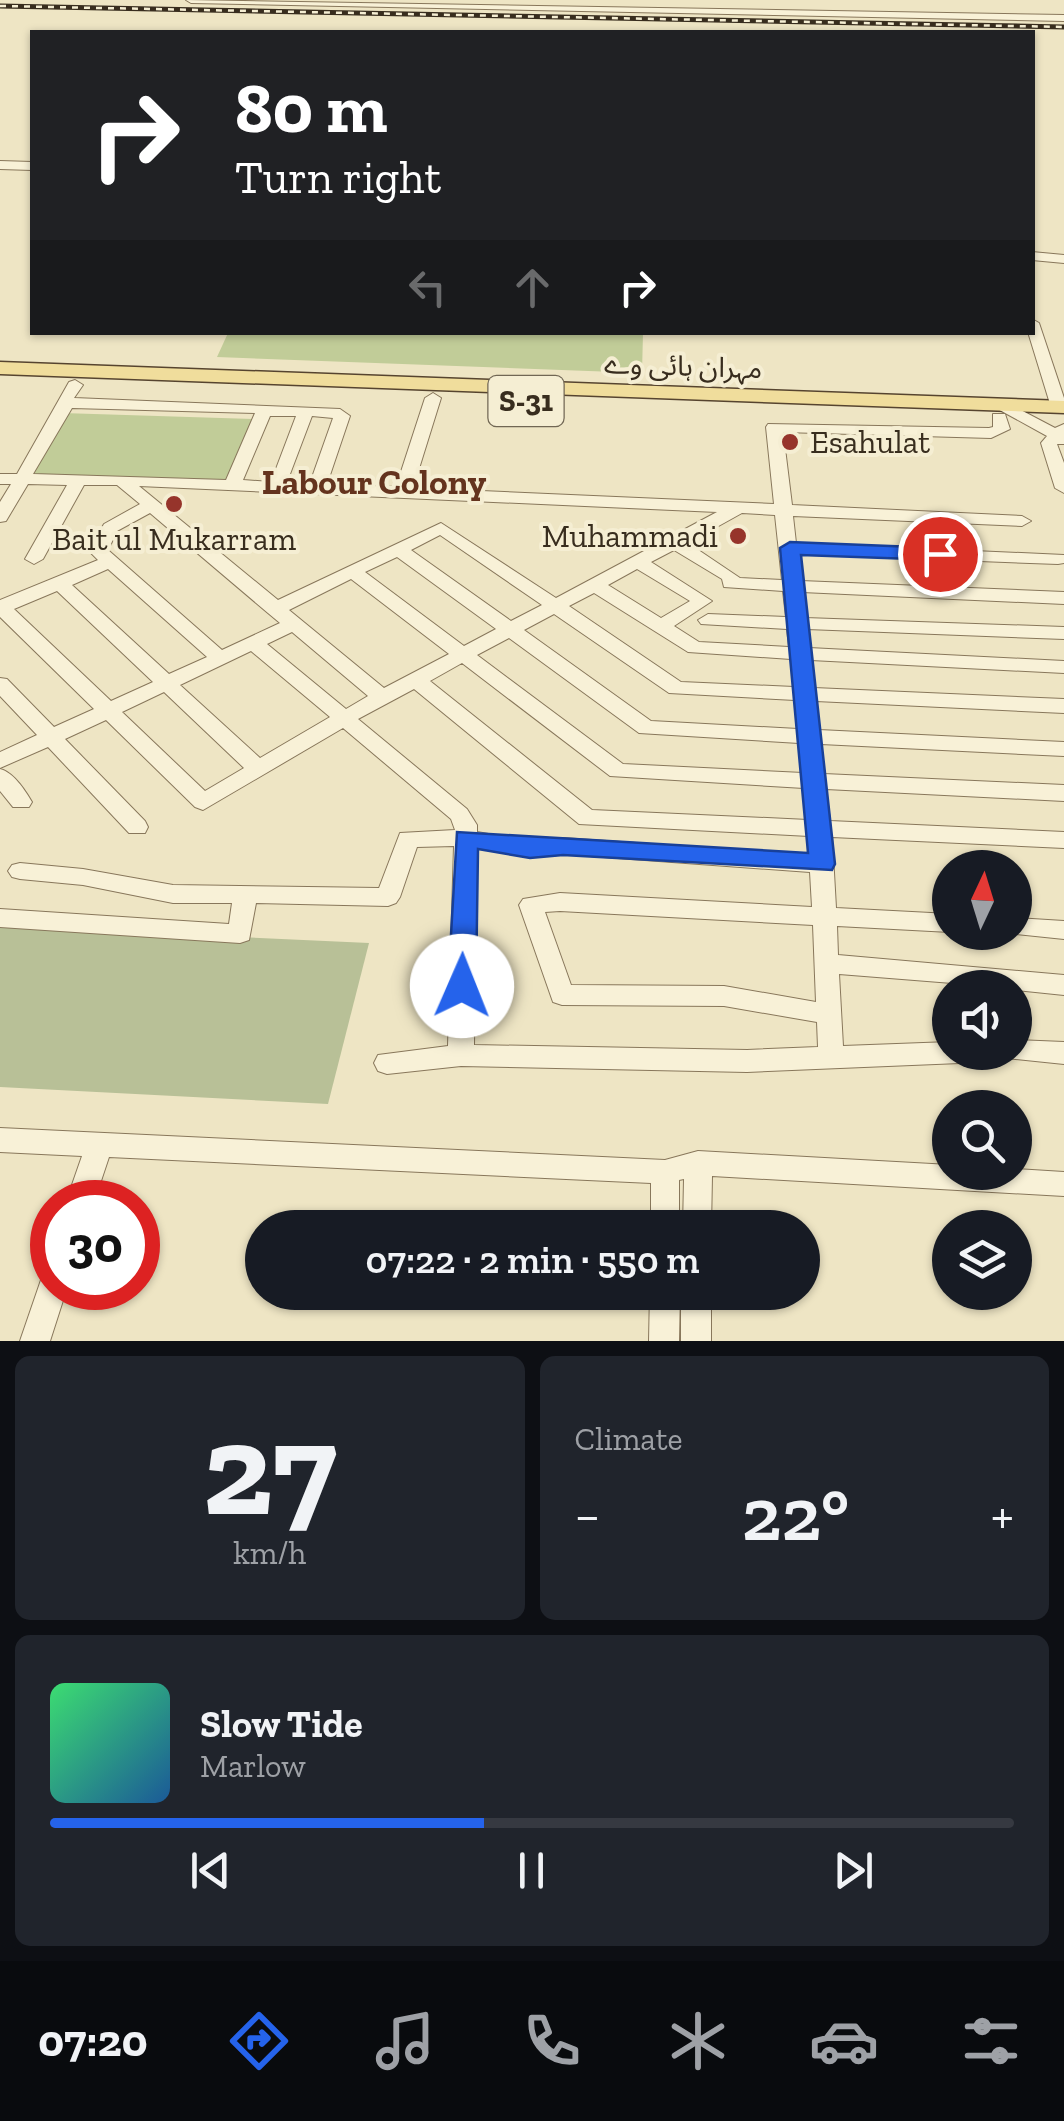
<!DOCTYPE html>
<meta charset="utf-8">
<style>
:root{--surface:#171b24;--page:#20242c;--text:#f1f3f6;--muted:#9ea1a6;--line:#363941;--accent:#2563eb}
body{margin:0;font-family:"Zilla Slab","Noto Sans Arabic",serif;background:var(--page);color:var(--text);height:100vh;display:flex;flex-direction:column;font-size:38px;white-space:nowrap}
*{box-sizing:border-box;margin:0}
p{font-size:32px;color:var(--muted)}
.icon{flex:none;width:55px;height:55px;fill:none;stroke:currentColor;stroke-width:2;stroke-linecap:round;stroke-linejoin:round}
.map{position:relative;height:1341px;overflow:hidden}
.details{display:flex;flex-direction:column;gap:15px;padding:15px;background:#0d0f14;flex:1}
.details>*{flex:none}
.banner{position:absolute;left:30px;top:30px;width:1005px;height:305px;border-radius:0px;box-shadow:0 2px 8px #0004;background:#202124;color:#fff;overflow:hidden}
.needle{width:65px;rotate:4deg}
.tools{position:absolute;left:932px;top:850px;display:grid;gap:20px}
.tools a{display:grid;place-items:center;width:100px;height:100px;border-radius:50%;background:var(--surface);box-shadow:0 2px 8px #0004;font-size:50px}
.speed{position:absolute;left:30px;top:1180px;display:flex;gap:20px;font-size:50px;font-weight:700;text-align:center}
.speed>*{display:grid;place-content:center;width:130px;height:130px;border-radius:50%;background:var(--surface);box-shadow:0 2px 8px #0004;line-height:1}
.speed .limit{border:15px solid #d22;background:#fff;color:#111}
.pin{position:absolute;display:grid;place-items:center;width:85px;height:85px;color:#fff;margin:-42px;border:5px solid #fff;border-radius:50%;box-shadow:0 2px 10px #0007}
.me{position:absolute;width:110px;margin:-55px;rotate:1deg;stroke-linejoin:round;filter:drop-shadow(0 0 8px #0008)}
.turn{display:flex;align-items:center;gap:35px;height:210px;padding:0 40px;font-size:45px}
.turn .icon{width:130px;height:130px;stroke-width:2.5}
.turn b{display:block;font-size:70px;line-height:85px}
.lanes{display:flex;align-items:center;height:95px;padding:0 40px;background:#0003;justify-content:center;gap:50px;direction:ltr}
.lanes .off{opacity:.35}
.big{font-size:75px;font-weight:600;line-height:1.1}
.details .card{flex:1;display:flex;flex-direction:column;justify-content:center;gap:15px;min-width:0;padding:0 35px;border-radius:15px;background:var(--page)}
.details .dial{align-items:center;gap:0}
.dial b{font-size:130px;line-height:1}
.song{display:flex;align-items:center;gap:30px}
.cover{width:120px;height:120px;border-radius:15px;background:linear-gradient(135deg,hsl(140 70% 55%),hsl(210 70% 35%))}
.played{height:10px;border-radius:5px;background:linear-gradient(90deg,var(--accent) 45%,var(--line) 45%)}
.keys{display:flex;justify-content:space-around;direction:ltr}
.heat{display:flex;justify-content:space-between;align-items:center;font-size:55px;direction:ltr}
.details .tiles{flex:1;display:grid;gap:15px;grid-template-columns:1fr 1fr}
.card:last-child{grid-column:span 2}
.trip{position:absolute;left:245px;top:1210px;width:575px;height:100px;border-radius:50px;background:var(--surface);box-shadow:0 2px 8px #0004;font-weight:600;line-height:100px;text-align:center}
.tab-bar{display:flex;height:160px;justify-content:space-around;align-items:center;background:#090b0e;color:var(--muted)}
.tab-bar .icon{width:70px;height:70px}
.tab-bar .on{color:var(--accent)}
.tab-bar b{font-size:45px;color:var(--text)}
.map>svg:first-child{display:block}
.green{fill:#c1cc98}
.cemetery{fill:#b8c097}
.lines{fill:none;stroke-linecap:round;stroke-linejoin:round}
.minor-casing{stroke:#88775b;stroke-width:2}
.major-casing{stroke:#56442f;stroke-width:3}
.minor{fill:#f8f1d7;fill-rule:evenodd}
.major{fill:#f0dd9c;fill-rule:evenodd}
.rail-casing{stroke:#382d1e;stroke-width:5}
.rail{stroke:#f5eed3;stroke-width:2.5;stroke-dasharray:6;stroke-linecap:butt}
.route{fill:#2563eb;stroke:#184099;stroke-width:2.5}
.poi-dot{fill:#96342b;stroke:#f5eed3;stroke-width:4}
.labels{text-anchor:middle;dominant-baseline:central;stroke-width:8;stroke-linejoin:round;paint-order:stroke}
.far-street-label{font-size:28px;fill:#382d1e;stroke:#f5eed3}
.shield{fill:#f5eed3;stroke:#716754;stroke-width:2.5}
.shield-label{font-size:30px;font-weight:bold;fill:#382d1e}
.poi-label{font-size:32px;fill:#382d1e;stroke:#f5eed3;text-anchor:start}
.neighbourhood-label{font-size:35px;font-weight:bold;fill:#64331e;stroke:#f5eed3}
</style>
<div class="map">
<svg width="1064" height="1341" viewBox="0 0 1064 1341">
<rect width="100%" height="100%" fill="#eee5c4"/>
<!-- green -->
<path class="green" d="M228 333H643L642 373 217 357Z
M62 413 253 419 229 480 28 474Z"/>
<!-- cemetery -->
<path class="cemetery" d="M0 926 369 943 328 1104 0 1087Z"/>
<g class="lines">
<defs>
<path id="minor" d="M186 0 1064 15V21L191 3Z
M0 161 32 162V170L0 169Z
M1032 252 1064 255V263L1032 260Z
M1032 319 1039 323 1064 398V411L1053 410 1051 407 1028 332H1032Z
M75 380 83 385 74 398 340 409 350 416 327 484 396 487 425 398 433 393 441 398 413 488 774 504 766 427 768 424 989 428 993 427V414H1005L1010 429 991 438 783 432 792 505 1022 516 1031 521 1022 526 793 516 796 543 1064 555V563L1058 564 798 554 801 581 1064 592V604L802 592 805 618 1064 627V639L807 629 809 648 1064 661V673L811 660 814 688 1064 699V713L816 701 819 730 1064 742V756L821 744 824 774 1064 785V801L826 789 830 821 1064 832V848L832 837 836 908 950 914V932L837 926 838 955 1064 975V995L1015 990V988L839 974 843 1046 950 1042V1052H973L969 1059 960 1063 747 1072 461 1066 387 1074 378 1071 374 1063 378 1055 448 1046 454 846 417 847 400 897 396 903 388 906 256 903 249 940 240 943 0 927V909L229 924 232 903H173L83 885 20 879 12 877 8 871 12 865 20 863 83 869 173 885 379 888 400 833 455 830 451 819 343 728 203 810 195 807 106 720 65 739 145 821 148 827 145 833H129L48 747 0 768V752L37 735 0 696V678L7 679 54 727 94 709 0 617V600L98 560 89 551 104 524 140 504 117 485H84L43 559 34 564 25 559 67 485 28 484 6 521 0 522V502L11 484H0V474H17L69 382ZM72 408 255 413 226 480 33 474ZM270 416H296L271 482 243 480ZM312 416 333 418 310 483 287 482ZM139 486 717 512 556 598 441 523 278 600ZM150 513 268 613 280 623 222 650 108 550 117 531ZM742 513 775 515 782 580 740 578 688 543ZM440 535 542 605 511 621 411 550ZM674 550 722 579 724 587 783 591 786 617 708 614 698 620 701 624 787 629 789 647 699 642 674 626 712 601 651 562ZM397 557 496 629 464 646 365 572ZM108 569 207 657 169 674 72 585ZM637 569 690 601 661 618 608 585ZM351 579 449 654 384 688 289 610ZM57 591 153 682 111 701 14 609ZM594 593 688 652 791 659 794 687 681 682 569 606ZM554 614 669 693 795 700 798 729 651 721 524 630ZM292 632 368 696 346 709 267 644ZM509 638 639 733 799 743 803 773 623 764 477 655ZM251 651 330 717 260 758 180 685ZM462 663 610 776 804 788 808 820 592 810 430 681ZM414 689 579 824 809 836 810 855 563 838 529 841 477 832V825L467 809 358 719ZM164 692 244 768 205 791 122 712ZM477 848 529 857 563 854 810 872 812 907 560 893 523 899 519 905 553 1002 562 1005 724 1006 817 1022 818 1047 747 1050 474 1045ZM560 911 813 925 816 1002 724 986 571 985 545 912Z
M1002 400 1055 428 1064 424V444H1057L1064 463V493L1055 488 1041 443 1047 436 996 408 994 405Z
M0 769C13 772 25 790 32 802L29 807H13L0 791Z
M1015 918 1064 921V939L1007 933 1015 932Z
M1015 1040 1064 1042V1064L1006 1058 1003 1052H1015Z
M0 1128 665 1160 698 1151 950 1165V1172H1015V1169L1064 1172V1196L712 1176 711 1228H683L684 1179 679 1180V1228H651V1183L109 1157 94 1202H66L82 1156 0 1152Z
M52 1273V1288H67L50 1341H20L42 1277Z
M650 1292H680L679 1341H649Z
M681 1292H711V1341H681Z"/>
<path id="major" d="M0 362 1064 401V413L0 374Z"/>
</defs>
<!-- minor casing -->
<use href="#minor" class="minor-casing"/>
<!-- major casing -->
<use href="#major" class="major-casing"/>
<!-- minor -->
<use href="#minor" class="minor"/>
<!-- major -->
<use href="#major" class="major"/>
<defs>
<path id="rail" d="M0 6 1064 27"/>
</defs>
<!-- rail casing -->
<use href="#rail" class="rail-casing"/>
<!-- rail -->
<use href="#rail" class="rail"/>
</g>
<!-- route -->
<path class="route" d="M790 542 940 548 950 554 940 560 801 555 835 864 832 870 563 855 530 858 478 849 476 986 472 993H452L448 986 457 832 808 853 780 548Z"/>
<!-- markers -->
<g class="poi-dot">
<circle cx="790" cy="442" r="10"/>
<circle cx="174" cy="504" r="10"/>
<circle cx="738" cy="536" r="10"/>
</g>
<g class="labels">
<!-- far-street labels -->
<g class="far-street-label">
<text transform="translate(683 366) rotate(2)">مہران ہائی وے</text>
</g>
<!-- shield labels -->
<rect class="shield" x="488.5" y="376" width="75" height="50" rx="8"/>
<g class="shield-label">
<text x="526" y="401">S-31</text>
</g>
<!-- poi labels -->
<g class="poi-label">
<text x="810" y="442">Esahulat</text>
<text x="718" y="536" text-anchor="end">Muhammadi</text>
<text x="174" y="539" text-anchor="middle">Bait ul Mukarram</text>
</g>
<!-- neighbourhood labels -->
<g class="neighbourhood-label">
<text x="374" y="482">Labour Colony</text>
</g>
</g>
</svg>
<div class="tools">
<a><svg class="needle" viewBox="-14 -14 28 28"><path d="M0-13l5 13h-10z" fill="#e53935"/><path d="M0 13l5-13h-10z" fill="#9ea1a6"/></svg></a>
<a><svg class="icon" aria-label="sound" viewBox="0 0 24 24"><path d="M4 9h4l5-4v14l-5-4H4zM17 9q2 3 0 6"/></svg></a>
<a><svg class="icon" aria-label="search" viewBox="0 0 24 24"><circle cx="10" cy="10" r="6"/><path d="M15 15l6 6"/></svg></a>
<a><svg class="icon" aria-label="layers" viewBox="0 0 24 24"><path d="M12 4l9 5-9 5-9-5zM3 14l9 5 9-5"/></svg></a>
</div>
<div class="speed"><div class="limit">30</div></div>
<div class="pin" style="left:940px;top:554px;background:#d93025"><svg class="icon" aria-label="arrive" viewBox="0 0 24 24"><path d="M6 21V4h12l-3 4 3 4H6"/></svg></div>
<svg class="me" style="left:462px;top:986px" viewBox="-20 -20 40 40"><circle r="19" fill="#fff"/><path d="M0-13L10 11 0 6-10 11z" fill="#2563eb"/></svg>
<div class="trip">07:22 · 2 min · 550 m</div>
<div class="banner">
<div class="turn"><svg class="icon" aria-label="right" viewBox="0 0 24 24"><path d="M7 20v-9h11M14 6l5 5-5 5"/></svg><div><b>80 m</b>Turn right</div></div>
<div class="lanes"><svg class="icon off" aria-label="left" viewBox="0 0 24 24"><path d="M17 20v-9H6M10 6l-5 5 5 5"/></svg><svg class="icon off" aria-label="ahead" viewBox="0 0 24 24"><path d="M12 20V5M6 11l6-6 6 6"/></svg><svg class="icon" aria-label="right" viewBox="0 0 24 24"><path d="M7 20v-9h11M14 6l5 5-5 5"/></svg></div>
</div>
</div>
<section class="details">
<div class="tiles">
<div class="card dial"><b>27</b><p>km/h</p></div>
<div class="card"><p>Climate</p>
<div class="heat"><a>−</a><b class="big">22°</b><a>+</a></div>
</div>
<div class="card">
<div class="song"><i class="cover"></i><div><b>Slow Tide</b><p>Marlow</p></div></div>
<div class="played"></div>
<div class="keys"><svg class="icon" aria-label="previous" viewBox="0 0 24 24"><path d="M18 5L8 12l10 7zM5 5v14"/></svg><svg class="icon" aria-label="pause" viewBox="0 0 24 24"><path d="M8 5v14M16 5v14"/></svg><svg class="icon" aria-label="next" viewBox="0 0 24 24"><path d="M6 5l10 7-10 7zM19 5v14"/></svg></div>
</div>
</div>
</section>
<nav class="tab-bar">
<b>07:20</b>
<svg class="icon on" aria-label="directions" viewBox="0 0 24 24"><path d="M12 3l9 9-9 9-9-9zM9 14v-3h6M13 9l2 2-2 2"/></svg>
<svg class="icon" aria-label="music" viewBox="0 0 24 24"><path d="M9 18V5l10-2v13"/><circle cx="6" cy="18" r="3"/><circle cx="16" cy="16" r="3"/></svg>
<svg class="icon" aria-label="phone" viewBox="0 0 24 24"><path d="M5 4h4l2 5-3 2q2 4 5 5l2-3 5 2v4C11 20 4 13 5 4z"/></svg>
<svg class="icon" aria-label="climate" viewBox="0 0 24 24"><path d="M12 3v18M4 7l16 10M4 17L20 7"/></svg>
<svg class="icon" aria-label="car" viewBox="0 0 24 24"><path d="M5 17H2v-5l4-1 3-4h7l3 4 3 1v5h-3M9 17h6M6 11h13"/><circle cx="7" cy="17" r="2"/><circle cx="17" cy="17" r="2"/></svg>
<svg class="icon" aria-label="filters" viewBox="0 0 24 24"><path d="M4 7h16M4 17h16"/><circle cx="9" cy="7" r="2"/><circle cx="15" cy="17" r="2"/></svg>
</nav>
